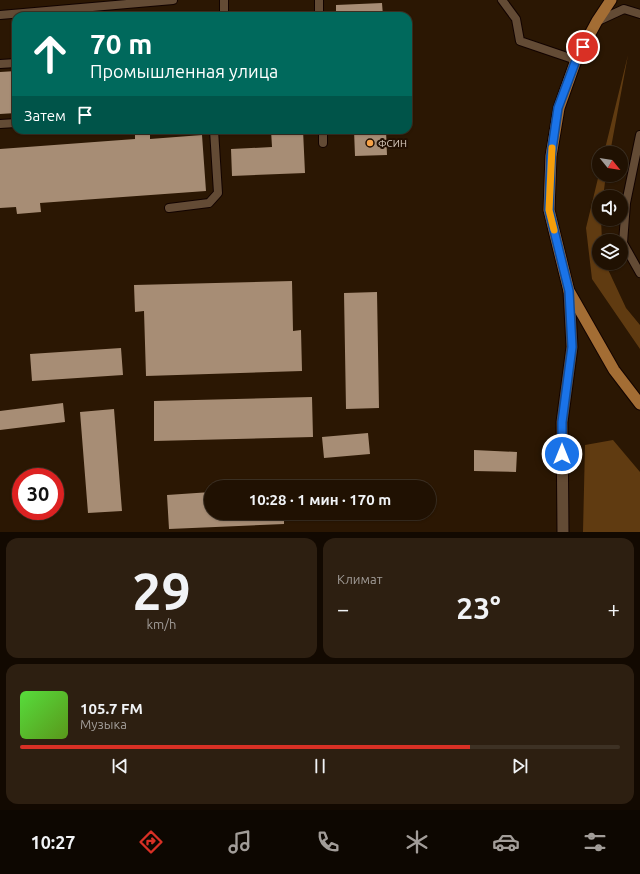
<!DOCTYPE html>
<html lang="ru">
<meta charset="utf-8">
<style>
:root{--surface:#201102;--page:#2d1f11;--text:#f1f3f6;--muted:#a29d99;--line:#3d3124;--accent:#d93025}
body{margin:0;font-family:Ubuntu,sans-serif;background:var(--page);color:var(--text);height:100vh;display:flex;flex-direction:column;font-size:15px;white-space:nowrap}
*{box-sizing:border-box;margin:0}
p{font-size:13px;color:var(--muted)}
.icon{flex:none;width:22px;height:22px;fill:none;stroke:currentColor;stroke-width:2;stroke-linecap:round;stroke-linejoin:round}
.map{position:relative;height:532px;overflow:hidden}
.side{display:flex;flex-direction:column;gap:6px;padding:6px;background:#120901;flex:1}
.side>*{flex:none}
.top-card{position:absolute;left:12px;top:12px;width:400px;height:122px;border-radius:12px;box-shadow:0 1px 3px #0004,0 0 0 1px var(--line);background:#00695c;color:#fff;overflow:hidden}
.needle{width:26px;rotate:120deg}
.tools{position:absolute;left:592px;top:146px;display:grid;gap:8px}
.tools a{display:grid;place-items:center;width:36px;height:36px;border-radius:50%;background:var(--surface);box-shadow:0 1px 3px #0004,0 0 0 1px var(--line);font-size:20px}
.speed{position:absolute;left:12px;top:468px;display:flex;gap:8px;font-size:20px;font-weight:700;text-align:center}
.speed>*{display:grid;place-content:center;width:52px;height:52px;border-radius:50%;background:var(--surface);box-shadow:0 1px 3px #0004,0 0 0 1px var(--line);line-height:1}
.speed .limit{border:6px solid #d22;background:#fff;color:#111}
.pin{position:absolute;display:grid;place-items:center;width:34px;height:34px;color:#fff;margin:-17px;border:2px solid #fff;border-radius:50%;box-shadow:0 1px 4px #0007}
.me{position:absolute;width:44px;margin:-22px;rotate:0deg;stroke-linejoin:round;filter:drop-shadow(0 0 3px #0008)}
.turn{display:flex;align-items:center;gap:14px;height:84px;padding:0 12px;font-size:18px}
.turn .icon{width:52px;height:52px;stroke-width:2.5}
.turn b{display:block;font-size:28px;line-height:34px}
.then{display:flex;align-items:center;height:38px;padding:0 12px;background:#0003;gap:8px;font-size:15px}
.big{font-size:30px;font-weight:700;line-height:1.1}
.side .card{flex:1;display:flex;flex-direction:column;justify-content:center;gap:6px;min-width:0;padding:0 14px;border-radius:12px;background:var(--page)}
.side .dial{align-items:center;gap:0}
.dial b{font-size:52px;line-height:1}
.song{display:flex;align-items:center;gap:12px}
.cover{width:48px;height:48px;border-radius:6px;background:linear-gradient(135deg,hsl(110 70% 55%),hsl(90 70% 35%))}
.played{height:4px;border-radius:2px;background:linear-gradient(90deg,var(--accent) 75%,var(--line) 75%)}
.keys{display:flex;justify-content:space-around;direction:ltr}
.heat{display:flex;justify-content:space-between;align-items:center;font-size:22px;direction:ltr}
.side .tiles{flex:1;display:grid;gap:6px;grid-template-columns:1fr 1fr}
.card:last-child{grid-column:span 2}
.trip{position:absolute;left:204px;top:480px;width:232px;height:40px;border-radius:20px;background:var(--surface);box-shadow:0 1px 3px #0004,0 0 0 1px var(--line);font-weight:700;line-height:40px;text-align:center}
.tabs{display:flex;height:64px;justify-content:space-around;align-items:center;background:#0d0701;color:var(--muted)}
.tabs .icon{width:28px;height:28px}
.tabs .current{color:var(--accent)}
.tabs b{font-size:18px;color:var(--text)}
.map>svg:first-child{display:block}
.forest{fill:#603b11}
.building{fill:#a78d75}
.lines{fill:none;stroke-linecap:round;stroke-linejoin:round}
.service-casing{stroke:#120300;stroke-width:10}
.minor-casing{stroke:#120300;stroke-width:13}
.primary-casing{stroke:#120300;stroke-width:13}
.service{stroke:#634b35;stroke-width:8}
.minor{stroke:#634b35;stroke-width:11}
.primary{stroke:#a36d34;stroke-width:11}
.route-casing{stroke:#114b97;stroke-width:10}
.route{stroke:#1a73e8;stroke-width:7}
.slow{stroke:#f59e0b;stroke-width:7}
.poi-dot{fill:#f6a248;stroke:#210e00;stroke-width:1.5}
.labels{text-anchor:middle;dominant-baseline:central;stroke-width:4;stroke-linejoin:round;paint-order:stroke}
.poi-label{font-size:10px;fill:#ded0c3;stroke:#210e00;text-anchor:start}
</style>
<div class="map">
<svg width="640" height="532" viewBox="0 0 640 532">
<rect width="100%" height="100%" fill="#2b1703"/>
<!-- forest -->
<path class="forest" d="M628 55 610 153H604Z
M599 174 606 175 603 197H599V219H601L602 241H599V263H605L626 308 640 325V349L592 279 586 228Z
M613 440 640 472V532H583L585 445Z"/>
<!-- building -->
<path class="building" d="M382 3 383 16H336V5Z
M16 71V113L0 114V72Z
M142 130H150V139L202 135 206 191 40 203 41 212 17 214 16 207 0 208V149L135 139V131Z
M271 130H303L305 173 232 176 231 149 272 147Z
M354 130H386L387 155 355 156Z
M292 281 293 331 301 330 302 371 146 376 144 311 135 312 134 285Z
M377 292 379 408 346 409 344 293Z
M121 348 123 375 32 381 30 354Z
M312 397 313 437 154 441V401Z
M63 403 65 422 0 430V411Z
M114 409 122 511 88 513 80 412Z
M368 433 370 454 324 458 322 437Z
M474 450 517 452 516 472 474 471Z
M211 492V513H284V524L169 529 167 495Z"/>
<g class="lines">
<defs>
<path id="service" d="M224 0V16
M319 0V16
M502 0 516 19 520 41 576 60
M0 15 173 0
M598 21 624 9 640 14
M0 64 16 63
M0 124 16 123
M323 130V143
M640 135 626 203 623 243 640 273
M169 208 209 203 218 193 214 130"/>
<path id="minor" d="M563 532 562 422 572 347 569 291"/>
<path id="primary" d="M611 0 597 21 576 60 559 108 551 156 549 210 569 291 614 370 640 404"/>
</defs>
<!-- service casing -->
<use href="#service" class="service-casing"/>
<!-- minor casing -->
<use href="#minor" class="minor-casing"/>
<!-- primary casing -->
<use href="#primary" class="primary-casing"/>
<!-- service -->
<use href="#service" class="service"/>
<!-- minor -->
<use href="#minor" class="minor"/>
<!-- primary -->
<use href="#primary" class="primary"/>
</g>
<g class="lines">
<defs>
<path id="route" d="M562 454V422L572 347 569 291 549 210 551 156 558 108 576 60 583 47"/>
</defs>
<!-- route casing -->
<use href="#route" class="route-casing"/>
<!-- route -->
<use href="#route" class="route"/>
<!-- slow -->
<path class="slow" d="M552 148 549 210 554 230"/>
</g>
<!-- markers -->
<circle class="poi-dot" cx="370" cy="143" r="4"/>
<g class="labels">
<!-- poi labels -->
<g class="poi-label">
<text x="378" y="143">ФСИН</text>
</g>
</g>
</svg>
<div class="tools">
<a><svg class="needle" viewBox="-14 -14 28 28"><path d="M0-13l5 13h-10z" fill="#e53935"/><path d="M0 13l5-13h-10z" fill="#a29d99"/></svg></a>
<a><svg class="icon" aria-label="sound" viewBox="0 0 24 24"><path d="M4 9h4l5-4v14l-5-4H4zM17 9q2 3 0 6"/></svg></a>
<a><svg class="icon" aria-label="layers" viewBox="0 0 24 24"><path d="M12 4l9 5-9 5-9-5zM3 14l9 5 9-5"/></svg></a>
</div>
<div class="speed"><div class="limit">30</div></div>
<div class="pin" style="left:583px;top:47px;background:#d93025"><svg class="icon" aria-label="arrive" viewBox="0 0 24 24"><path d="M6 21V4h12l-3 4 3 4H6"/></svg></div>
<svg class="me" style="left:562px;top:454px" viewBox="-20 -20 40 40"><circle r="17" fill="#1a73e8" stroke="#fff" stroke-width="3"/><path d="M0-11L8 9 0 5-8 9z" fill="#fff"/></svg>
<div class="trip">10:28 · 1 мин · 170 m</div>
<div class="top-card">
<div class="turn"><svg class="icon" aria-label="ahead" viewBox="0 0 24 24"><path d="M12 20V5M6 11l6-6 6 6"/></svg><div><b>70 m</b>Промышленная улица</div></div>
<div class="then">Затем<svg class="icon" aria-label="arrive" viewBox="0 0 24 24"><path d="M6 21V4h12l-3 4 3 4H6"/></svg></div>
</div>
</div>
<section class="side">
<div class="tiles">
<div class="card dial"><b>29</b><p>km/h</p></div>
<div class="card"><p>Климат</p>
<div class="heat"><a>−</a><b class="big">23°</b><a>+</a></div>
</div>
<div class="card">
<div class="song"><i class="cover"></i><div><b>105.7 FM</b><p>Музыка</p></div></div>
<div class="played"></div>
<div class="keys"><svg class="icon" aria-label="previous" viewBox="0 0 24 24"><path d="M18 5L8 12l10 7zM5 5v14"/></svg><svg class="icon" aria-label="pause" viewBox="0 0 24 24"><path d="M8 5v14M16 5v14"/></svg><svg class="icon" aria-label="next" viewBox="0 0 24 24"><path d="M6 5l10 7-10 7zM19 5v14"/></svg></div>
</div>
</div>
</section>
<nav class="tabs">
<b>10:27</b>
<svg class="icon current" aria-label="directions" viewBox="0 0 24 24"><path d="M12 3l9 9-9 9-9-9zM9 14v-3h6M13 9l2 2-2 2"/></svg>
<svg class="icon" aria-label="music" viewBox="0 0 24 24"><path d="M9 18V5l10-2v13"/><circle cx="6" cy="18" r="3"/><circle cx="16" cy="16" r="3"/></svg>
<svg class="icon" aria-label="phone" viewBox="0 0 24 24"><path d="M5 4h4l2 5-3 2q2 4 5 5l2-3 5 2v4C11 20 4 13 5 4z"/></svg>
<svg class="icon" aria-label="climate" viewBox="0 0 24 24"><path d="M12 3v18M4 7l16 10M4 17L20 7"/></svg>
<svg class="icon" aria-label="car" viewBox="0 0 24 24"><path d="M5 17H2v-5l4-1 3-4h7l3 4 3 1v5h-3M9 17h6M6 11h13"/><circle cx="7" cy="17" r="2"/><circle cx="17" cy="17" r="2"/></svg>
<svg class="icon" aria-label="filters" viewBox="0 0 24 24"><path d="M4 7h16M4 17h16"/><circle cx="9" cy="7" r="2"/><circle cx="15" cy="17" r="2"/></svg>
</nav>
